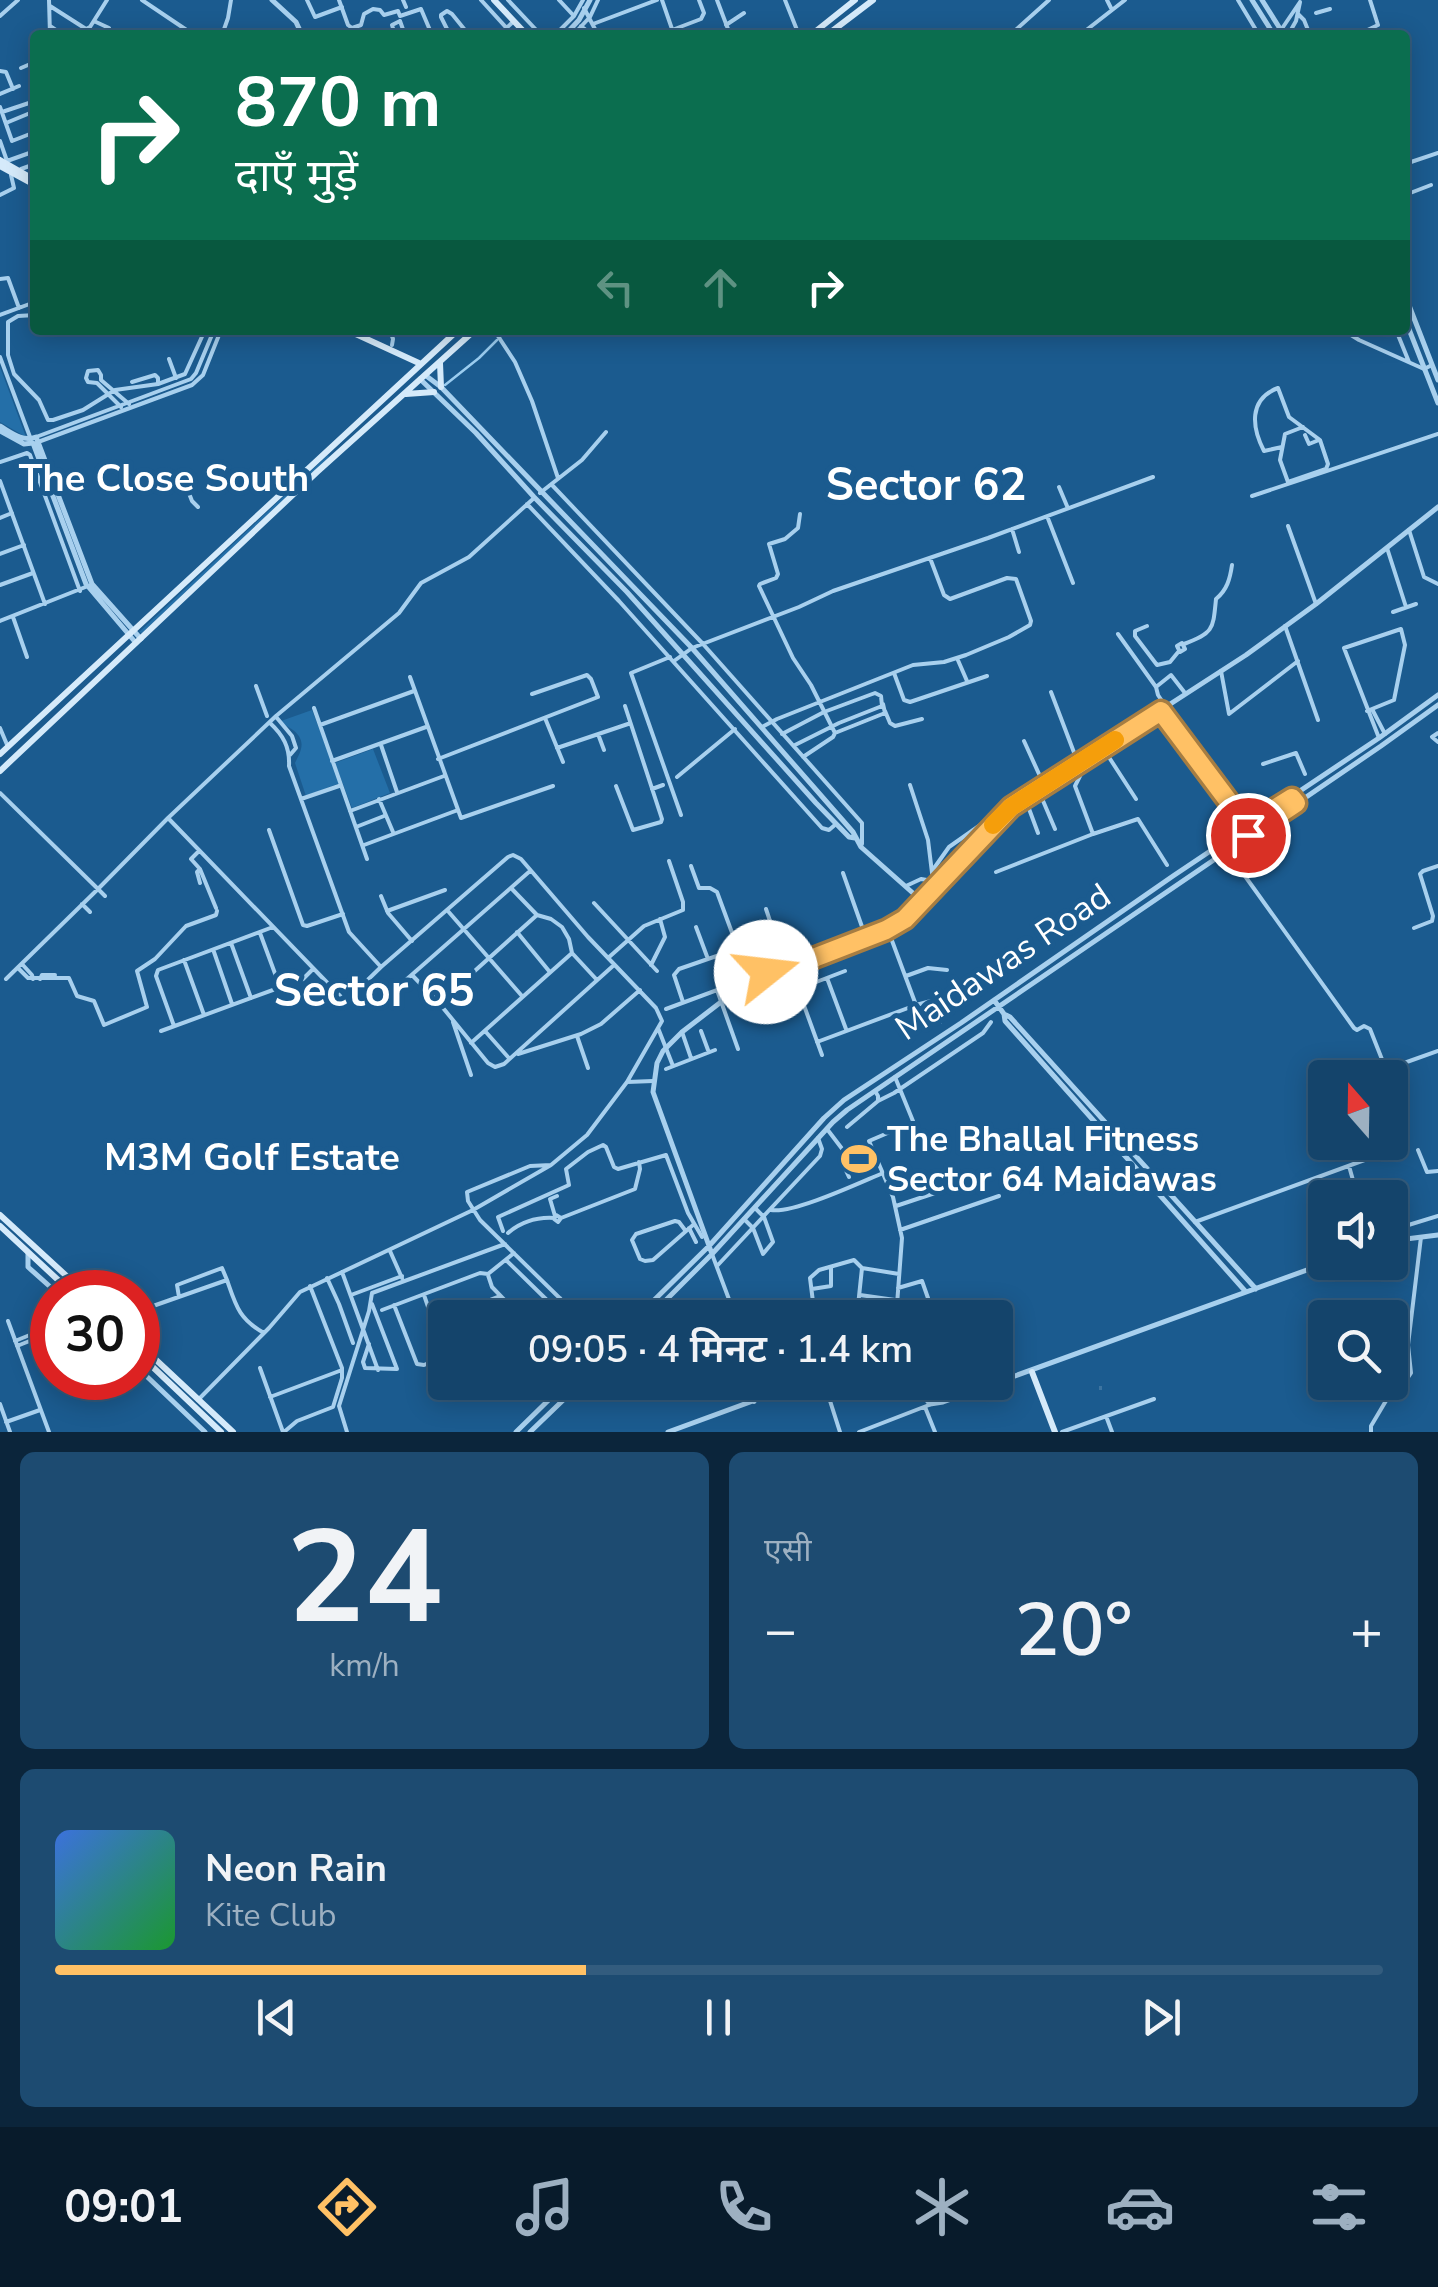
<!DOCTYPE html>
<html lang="hi">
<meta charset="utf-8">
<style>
:root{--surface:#14446b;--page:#1d4b71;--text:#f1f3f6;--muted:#9db0c1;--line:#335c7e;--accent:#ffc165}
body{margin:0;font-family:"Nunito Sans","Noto Sans Devanagari",sans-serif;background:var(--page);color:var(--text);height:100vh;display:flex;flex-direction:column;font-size:38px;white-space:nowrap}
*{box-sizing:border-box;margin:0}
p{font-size:32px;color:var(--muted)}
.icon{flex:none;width:55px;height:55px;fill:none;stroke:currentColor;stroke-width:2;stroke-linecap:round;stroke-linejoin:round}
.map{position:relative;height:1432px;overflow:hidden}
.details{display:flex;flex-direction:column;gap:20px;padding:20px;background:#0b253b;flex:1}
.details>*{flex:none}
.top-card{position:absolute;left:30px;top:30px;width:1380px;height:305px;border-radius:10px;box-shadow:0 5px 25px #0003,0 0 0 2px var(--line);background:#0b6e4f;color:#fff;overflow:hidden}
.needle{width:65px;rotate:340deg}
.fabs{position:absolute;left:1308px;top:1060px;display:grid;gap:20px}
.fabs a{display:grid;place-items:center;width:100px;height:100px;border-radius:10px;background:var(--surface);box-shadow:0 5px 25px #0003,0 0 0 2px var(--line);font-size:50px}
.speed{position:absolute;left:30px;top:1270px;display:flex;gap:20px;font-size:50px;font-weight:700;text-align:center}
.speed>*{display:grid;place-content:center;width:130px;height:130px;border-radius:50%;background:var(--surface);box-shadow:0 5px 25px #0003,0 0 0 2px var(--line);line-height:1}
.speed .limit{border:15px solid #d22;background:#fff;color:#111}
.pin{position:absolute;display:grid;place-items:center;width:85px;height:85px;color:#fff;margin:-42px;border:5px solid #fff;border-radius:50%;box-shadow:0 2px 10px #0007}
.me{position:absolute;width:110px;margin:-55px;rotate:74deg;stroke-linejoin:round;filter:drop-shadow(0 0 8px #0008)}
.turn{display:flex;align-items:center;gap:35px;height:210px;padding:0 40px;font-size:45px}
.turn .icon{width:130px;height:130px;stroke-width:2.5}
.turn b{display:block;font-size:70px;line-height:85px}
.lanes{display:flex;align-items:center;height:95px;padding:0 40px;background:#0003;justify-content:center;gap:50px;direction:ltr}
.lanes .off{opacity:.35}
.big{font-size:75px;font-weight:600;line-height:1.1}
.details .tile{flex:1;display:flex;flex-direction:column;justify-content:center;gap:15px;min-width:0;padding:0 35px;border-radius:15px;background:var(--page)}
.details .dial{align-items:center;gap:0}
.dial b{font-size:130px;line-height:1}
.song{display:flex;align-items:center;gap:30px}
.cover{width:120px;height:120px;border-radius:15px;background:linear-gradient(135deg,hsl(220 70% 55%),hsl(130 70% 35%))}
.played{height:10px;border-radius:5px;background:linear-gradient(90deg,var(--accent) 40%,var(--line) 40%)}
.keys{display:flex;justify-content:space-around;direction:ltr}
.heat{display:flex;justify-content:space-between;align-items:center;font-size:55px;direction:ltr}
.details .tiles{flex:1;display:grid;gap:20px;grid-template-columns:1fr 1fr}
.tile:last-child{grid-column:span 2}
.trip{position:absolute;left:428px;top:1300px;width:585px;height:100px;border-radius:10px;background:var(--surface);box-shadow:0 5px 25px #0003,0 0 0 2px var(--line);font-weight:600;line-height:100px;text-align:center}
.tabs{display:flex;height:160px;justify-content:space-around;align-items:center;background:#081b2b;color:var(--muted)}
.tabs .icon{width:70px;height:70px}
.tabs .selected{color:var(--accent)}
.tabs b{font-size:45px;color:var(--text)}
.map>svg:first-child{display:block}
.green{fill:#246fa8}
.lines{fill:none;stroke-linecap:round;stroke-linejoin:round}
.stream{stroke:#9bcdf0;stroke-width:2.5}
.minor-tunnel{stroke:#3d74a0;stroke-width:4;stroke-dasharray:4 2;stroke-linecap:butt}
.minor{stroke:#a8d0ee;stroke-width:4}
.tertiary{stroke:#a8d0ee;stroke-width:5}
.secondary{stroke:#d5eafa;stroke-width:6}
.route-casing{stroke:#a67d42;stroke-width:25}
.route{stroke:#ffc165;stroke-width:18}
.slow{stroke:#f59e0b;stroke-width:18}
.labels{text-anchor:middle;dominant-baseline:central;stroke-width:10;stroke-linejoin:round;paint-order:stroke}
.street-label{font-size:35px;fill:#fff;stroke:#1b5b8f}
.poi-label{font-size:35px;font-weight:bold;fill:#fff;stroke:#1b5b8f;text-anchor:start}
.neighbourhood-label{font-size:38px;font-weight:bold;fill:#fff;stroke:#1b5b8f}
.district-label{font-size:45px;font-weight:bold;fill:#fff;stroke:#1b5b8f}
</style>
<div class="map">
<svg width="1438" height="1432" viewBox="0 0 1438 1432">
<rect width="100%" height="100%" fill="#1b5b8f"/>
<!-- green -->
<path class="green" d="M0 367 26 437 0 422Z
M328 455 329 457 142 633 139 632Z
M312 710 340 783 306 796 295 763C301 751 307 741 293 730 289 727 284 725 281 721Z
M373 749 390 793 352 808 335 763Z"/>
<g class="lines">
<!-- stream -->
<path class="stream" d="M852 35 856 33
M501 336 507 330
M445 385 479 358 497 340"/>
<!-- minor-tunnel -->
<path class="minor-tunnel" d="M1099 1388H1102"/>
<!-- minor -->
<path class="minor" d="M49 0 50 35
M142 0 194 35
M307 0 315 17 342 7
M339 0 348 25 352 28 361 25 364 14 373 9 380 10 384 15 398 11 400 16 421 9 432 35
M403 0 406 7
M481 0 513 35
M508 0 541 35
M559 0 573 15
M662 0 672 29
M717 0 728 29 726 35
M785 0 799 35
M1107 0 1112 10
M1238 0 1259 35
M50 6 86 29 90 27 107 0
M584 8 598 35
M1316 13 1330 9
M1298 14 1304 20 1310 35
M0 16 18 0
M400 21 405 35
M96 22 109 28
M593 24 657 0
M726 25 744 13
M50 26 63 35
M581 26 592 35
M1281 30 1300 2 1296 21 1288 35
M222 35 228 18 231 0
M395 35 392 25 400 21
M450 35 441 17V15L447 11 452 14 469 35
M499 35 514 21
M555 35 574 16 583 0
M573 35 590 17 598 0
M659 35 701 19 704 13 699 0
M1010 35 1049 0
M1080 35 1125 0
M1357 35 1378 25 1370 0
M21 68 35 62
M0 71 6 72 13 89
M30 80 35 78
M33 92 35 98
M0 94 19 86
M0 107 12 141 35 132
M2 112 35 101
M6 123 35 111
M0 141 7 161
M7 161 35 151
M1405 164 1438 153
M21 169 35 164
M0 195 14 188 11 175
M1405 195 1431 185
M0 279 8 278 19 308
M0 315 35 302
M35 315 18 316 8 322V355L14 374 39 400 48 420H53L83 410 115 390 158 384 185 374 205 330
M390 330 393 339 392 345
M494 330 515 362 532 401 558 478
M1343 330 1359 340 1424 369 1432 365
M1396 330 1409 362
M0 357 30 437
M169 359 176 378
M132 382 155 375 158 378V384
M121 407 97 383 88 382 86 378 88 371 98 370 101 375V380L129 404
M1305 435 1309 444 1319 440
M36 437 191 379 196 373 214 330
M38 442 192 385 203 375 221 330
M1282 447 1264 451C1252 428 1248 399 1278 388L1289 417 1320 440 1328 464 1326 469 1294 480
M0 462 27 453 30 455 80 591
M1294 480 1288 482 1280 460 1285 434 1303 427
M0 481 45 604
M185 483 192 501 198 507
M552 485 703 644 862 823V844
M1059 487 1067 506
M540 493 582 460 606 432
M1252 496 1438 434
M527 504 619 601 822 828 829 830 836 824
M800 514 798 528 785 539 769 544 778 574 776 578 760 584 759 586 793 658 811 685 835 733 833 737 803 757
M1047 516 1073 583
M0 518 12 513
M1288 526 1316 604
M1012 529 1019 552
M1409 530 1424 577 1438 584
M1387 548 1406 607
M0 554 24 545
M0 585 33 573
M1393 612 1416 604
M13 617 27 657
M0 621 88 586
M1147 626 1135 631V636L1157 665 1170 662 1179 651
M1285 626 1318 720
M1118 634 1156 687 1171 675 1185 693
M1182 643 1185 649 1180 652 1177 646Z
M1184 644C1214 633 1213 629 1216 599 1227 590 1230 579 1232 565
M670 657 631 673 681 815
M957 658 967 681
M674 661 692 648 799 607 833 591 988 538 1153 477
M1221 671 1229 714 1298 661
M894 673 904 700 910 702 987 676
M410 677 461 818 553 786
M256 686 267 716
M1156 687 1158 695 1166 707
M1051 692 1078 763
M314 708 367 859
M1372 709 1385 734
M885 711 890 723 895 726 922 719
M1161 711 1247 826
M1367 711 1394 700 1405 645 1401 629 1344 648 1379 738
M277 718 292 736 296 748 290 755
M545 718 563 762
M270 723C283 735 290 747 289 766L349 932 381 967
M320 725 414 691
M762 727 777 719 913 665 944 662 966 655 1009 637 1030 625 1031 621 1016 579 1007 578 950 599 944 595 930 558
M0 728 8 747
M835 733 885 713 883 704
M1438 733 1432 737 1438 742
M598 734 604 750
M782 734 824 712 875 693 881 696 882 706 839 723 795 745
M1024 741 1044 785
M381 745 397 792
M557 748 628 724
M1103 748 1136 799
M438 759 598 697 591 679 587 675 532 694
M332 761 426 727
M1263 764 1296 753 1305 774
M677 777 735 729
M910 785 928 840 933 881 938 885
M616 786 633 830 661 822 662 819 625 706
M652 789 663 785
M1038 789 1055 829
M0 793 98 889 168 818 276 716 399 613 421 583 469 557 533 499
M1025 798 1038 833
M301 799 339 786
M379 799 393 832
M350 811 444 776
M168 818 343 999 349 998 381 967 508 857 513 855 521 859 588 937 656 1008 662 1021 627 1082 587 1135 551 1165 530 1166 467 1192 468 1201 480 1220 580 1318
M356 827 384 816
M269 830 303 925 307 926 343 914
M1093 834 1138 819 1167 865
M364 845 458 810
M199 851 191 859 200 869 216 908
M1227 851 1354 1028 1357 1030 1364 1026 1370 1029 1385 1067 1390 1068 1438 1051
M691 866 699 888H710L717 892 738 949
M199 870 197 872 200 883
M932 871 949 847 986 821
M996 872 1093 834 1075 786 1081 774V761
M843 873 866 938
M906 886 921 879 933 881
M511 888 537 915
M381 896 388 913 412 941
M594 903 657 971
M82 904 90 912
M766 909 775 936
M447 910 522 996
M387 911 445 890
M696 927 708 959
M1414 928 1432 921 1433 916 1420 874 1423 871 1438 866
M888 930 916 1005 931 1001 940 1022
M517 932 549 971
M260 933 280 987
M231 943 251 998
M214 952 232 1004
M608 958 644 926 683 910V902L669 861
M184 960 204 1015
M22 964 32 975 33 979
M651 965 665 937 660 919
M790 967 822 1055
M18 968 28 978H69L77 996 94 1001 104 1025 147 1007 137 971 155 959 186 926 216 915 217 911
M412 975 439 1003 488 1063 495 1067 504 1064 614 965
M906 976 928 968 947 970
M827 978 846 1029
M6 979 98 889 105 896
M40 979 42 975H55
M798 989 845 971
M717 990 738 1049
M383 1000 530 871
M683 1002 674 975 679 969 789 931
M439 1003 537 915 551 919 562 927 569 939 572 953 597 980
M666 1009 766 972 775 973
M453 1022 471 1075
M174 1026 156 976 158 970 273 927
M658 1028 673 1066
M161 1031 303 979 313 969
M485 1031 508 1057
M701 1031 708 1050
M682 1032 691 1058
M577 1036 588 1068
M817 1042 916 1005
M471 1043 572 953
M518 1054 581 1034 601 1024 640 990
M1385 1067 1388 1078
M666 1069 715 1050
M895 1077 915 1126
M627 1082 653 1081
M878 1101 894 1093 983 1033 991 1022
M847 1127 878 1101V1096L875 1091
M827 1129 843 1150 842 1162 849 1177
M890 1132 869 1141 893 1197 902 1238 896 1318
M1418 1150 1427 1172 1438 1171
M1386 1152 1404 1144 1392 1108 1395 1098 1390 1083
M1349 1166 1358 1198
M896 1206 986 1176
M1394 1209 1402 1227 1438 1216
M771 1210C793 1214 859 1183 883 1173
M1325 1214 1317 1218 1315 1222 1325 1250
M556 1215 561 1218 558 1222 554 1219Z
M555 1216 550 1199 557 1196
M561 1218 635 1189 640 1169 639 1162
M744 1219 753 1228 763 1254 773 1242 764 1217 755 1208
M1195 1222 1370 1158
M689 1228 696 1242
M685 1230 679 1222 675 1221 636 1234 632 1240 640 1259 645 1261 653 1260 693 1225
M900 1230 999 1196
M503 1231 498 1217 569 1185 566 1169 588 1152 603 1145 606 1147 614 1167 618 1169 666 1155 688 1213 702 1237
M508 1233C521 1222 537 1217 554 1218
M390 1251 402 1278
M712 1254 736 1318
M506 1260 552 1305
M717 1266 820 1156 822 1149 818 1138
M342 1272 378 1370
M488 1275 492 1287 522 1318
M327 1278 339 1304 353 1343
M898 1288 922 1281 935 1318
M812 1289 831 1286V1267
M351 1295 402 1276
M424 1295 445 1356
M860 1295 895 1300
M179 1297 177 1285 222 1268 227 1280
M394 1305 417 1364 424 1365 445 1356
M813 1306H858L862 1268
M382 1310 480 1273 488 1274 514 1253
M829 1312 831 1318
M138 1318 153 1306 227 1280C236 1306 239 1319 264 1333
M499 1318 514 1312
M537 1318 560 1298
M815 1318 810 1278 819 1270 854 1260 862 1268 899 1274
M848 1318 849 1307
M8 1321 49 1432
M433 1322 500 1296
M15 1341 52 1326
M369 1344 363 1362 365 1368 397 1369 372 1304
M17 1346 52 1332
M260 1368 283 1432
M98 1378 103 1390
M751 1382 754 1402
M824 1382 840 1432
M102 1386 126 1378
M270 1397 342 1370
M198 1400 269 1328 300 1292 473 1210 551 1165
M0 1404 10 1432
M925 1407 935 1432
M1106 1416 1112 1432
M6 1422 40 1410
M284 1432 297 1421 333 1407 342 1378V1368L310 1286
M347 1432 339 1406 369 1311 372 1293 505 1244
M859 1432 929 1405
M1062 1432 1154 1399
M1371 1432V1426L1390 1394 1407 1379 1411 1373 1408 1345 1421 1237"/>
<!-- tertiary -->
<path class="tertiary" d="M272 0 296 22 302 35
M1252 0 1274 35
M1262 0 1284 35
M565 35 579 20 590 0
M1405 295 1438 380
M1405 319 1438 403
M425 375 441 387 692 648 853 832 861 847 914 894 921 903
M420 379 476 433 534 497 627 592 816 803 849 837 855 838
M0 426C12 433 22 442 36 437L38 442
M0 431 24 444 33 443 86 584 136 643
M38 442 92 584 141 639
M994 1000 1004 1014 1005 1021 1246 1292
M1004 1014 1010 1017 1256 1289
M1390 1241 1438 1235
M28 1253V1267L56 1292
M712 1254 653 1092 657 1063 663 1051 682 1032 721 1002 738 991 766 977 886 930 905 919 965 853 1011 807 1246 655 1316 604 1438 507
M636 1318 709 1246 824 1118 844 1100 961 1023 1173 876 1379 738 1438 695
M648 1318 712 1254 833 1122 847 1110 1381 746 1438 705
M138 1368 205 1432
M919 1382 925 1398 930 1404 943 1402 1329 1262
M516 1432 567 1382
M530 1432 582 1382
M668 1432 805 1382"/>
<!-- secondary -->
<path class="secondary" d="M494 0 527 35
M811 35 855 0
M827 35 873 0
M0 160 35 180
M0 166 35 185
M347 330 421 364
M440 363 441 387
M406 394 434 392
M0 754 458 330
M0 771 317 472 475 330
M0 1215 84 1292
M0 1226 71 1292
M138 1343 233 1432
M138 1353 221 1432
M1032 1372 1055 1432"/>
</g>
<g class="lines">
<defs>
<path id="route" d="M766 972 775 973 886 930 905 919 1011 807 1161 711 1247 826 1292 798 1296 803 1248 835"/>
</defs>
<!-- route casing -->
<use href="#route" class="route-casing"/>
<!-- route -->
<use href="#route" class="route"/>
<!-- slow -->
<path class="slow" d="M993 825 1011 807 1115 740"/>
</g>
<!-- icons -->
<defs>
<symbol id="stadium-bare" viewBox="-9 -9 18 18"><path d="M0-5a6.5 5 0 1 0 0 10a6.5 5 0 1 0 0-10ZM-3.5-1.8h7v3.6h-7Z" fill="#ffc165" stroke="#1b5b8f" stroke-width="2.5" paint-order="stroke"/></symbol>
</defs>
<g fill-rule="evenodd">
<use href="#stadium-bare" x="834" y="1134" width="50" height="50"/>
</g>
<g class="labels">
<!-- street labels -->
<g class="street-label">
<text transform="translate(1003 962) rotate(-34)">Maidawas Road</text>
</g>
<!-- poi labels -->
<g class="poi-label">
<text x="887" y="1139">The Bhallal Fitness<tspan x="887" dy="40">Sector 64 Maidawas</tspan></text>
</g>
<!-- neighbourhood labels -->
<g class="neighbourhood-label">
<text x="164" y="478">The Close South</text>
<text x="252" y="1157">M3M Golf Estate</text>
</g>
<!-- district labels -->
<g class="district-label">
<text x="926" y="485">Sector 62</text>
<text x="374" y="991">Sector 65</text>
</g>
</g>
</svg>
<div class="fabs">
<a><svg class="needle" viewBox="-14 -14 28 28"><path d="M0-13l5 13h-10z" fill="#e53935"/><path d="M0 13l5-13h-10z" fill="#9db0c1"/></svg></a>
<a><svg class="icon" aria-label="sound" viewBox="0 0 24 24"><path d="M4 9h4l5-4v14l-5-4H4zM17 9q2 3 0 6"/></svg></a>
<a><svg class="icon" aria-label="search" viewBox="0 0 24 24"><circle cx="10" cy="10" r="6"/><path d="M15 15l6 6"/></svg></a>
</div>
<div class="speed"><div class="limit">30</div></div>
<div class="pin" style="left:1248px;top:835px;background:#d93025"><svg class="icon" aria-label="arrive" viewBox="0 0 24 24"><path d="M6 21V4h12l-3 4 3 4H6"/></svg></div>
<svg class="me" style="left:766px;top:972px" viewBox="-20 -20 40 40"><circle r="19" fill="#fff"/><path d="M0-13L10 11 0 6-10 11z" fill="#ffc165"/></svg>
<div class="trip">09:05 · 4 मिनट · 1.4 km</div>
<div class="top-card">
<div class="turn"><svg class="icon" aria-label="right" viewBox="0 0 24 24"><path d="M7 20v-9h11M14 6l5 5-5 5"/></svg><div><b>870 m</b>दाएँ मुड़ें</div></div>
<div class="lanes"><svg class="icon off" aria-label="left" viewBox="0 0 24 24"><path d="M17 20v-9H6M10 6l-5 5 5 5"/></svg><svg class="icon off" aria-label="ahead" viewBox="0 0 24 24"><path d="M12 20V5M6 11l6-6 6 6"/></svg><svg class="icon" aria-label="right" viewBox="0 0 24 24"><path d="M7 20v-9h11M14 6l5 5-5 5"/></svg></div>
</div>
</div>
<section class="details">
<div class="tiles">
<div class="tile dial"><b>24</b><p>km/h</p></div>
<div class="tile"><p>एसी</p>
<div class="heat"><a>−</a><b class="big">20°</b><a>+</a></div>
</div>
<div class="tile">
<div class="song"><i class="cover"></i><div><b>Neon Rain</b><p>Kite Club</p></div></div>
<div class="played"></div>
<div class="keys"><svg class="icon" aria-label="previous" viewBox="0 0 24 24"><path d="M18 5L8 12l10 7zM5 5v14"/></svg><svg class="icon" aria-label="pause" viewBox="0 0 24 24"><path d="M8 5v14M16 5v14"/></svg><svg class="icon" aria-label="next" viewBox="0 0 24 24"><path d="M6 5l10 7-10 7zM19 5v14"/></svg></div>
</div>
</div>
</section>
<nav class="tabs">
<b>09:01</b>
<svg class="icon selected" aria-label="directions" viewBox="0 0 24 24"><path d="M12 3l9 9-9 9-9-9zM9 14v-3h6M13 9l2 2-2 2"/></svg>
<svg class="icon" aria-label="music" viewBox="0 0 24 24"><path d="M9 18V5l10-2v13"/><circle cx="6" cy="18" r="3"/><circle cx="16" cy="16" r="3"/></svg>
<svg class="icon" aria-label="phone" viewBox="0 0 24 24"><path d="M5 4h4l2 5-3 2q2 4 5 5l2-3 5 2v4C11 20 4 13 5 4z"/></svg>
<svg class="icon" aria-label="climate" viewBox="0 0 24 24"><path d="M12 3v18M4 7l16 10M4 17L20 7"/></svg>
<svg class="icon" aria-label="car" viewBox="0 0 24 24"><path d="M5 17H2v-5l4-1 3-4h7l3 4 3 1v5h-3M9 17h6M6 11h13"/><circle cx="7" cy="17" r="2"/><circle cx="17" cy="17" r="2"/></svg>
<svg class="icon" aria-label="filters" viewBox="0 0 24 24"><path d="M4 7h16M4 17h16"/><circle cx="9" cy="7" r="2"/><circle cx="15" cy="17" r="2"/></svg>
</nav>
